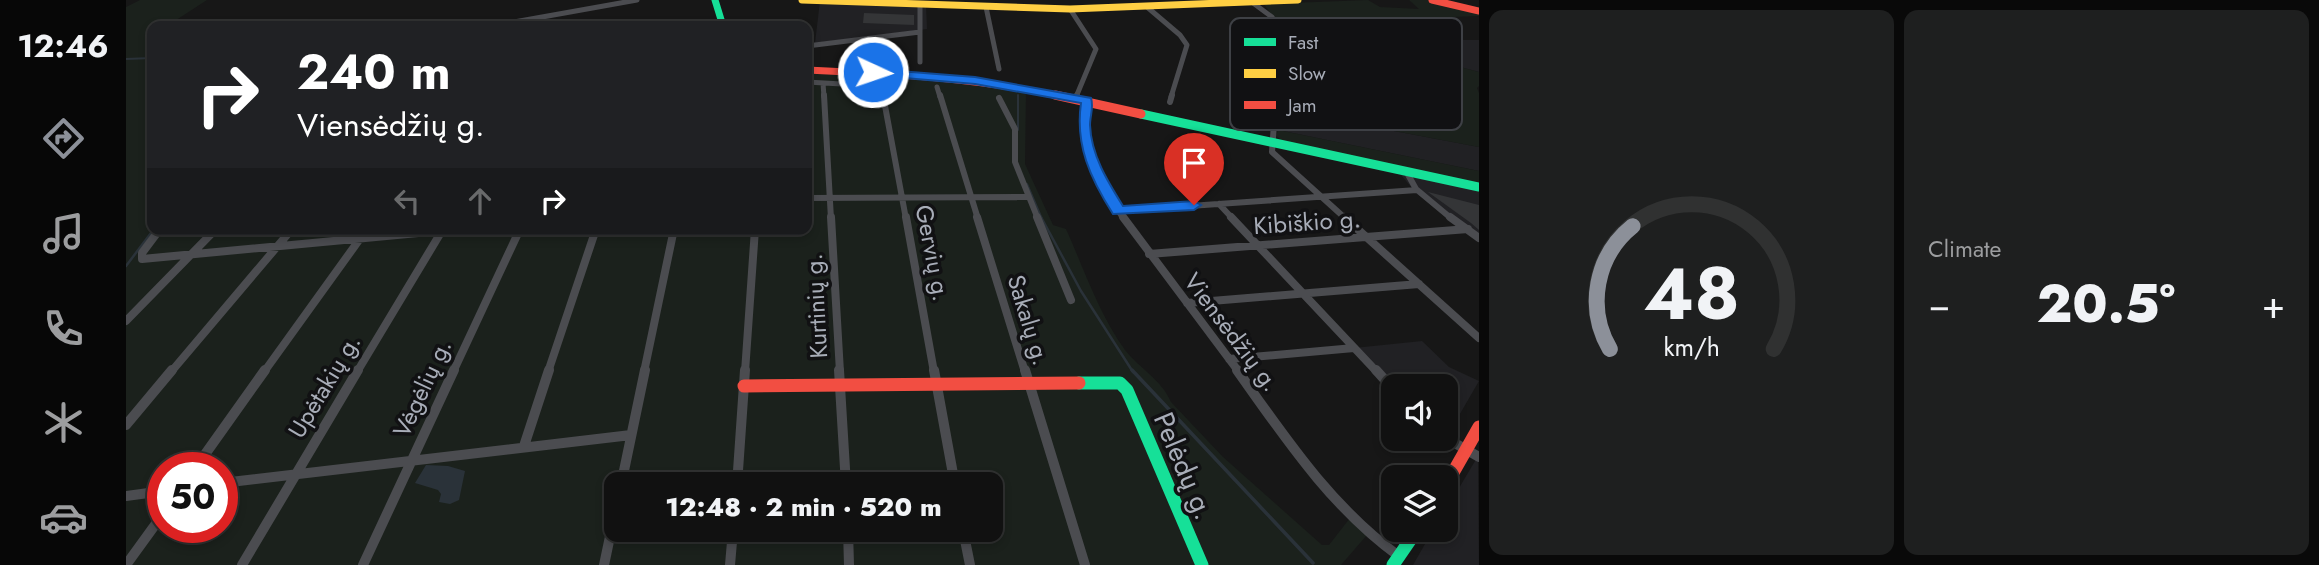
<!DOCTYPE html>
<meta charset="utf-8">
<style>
:root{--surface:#111;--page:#1e1f1f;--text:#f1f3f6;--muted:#9c9d9f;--line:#303131;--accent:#8c9099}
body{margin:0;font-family:Jost,sans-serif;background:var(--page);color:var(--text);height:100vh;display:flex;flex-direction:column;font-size:26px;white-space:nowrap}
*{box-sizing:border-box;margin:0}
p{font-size:23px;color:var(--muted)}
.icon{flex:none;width:38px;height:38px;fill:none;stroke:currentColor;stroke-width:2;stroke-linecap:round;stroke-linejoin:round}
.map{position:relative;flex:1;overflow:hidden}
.panel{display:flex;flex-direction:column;gap:10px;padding:10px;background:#090909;width:840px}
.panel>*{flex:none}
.guide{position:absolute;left:21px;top:21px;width:665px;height:214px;border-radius:14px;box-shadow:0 4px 10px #0003,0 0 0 2px var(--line);background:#202124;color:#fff;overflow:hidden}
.tools{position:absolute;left:1255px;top:374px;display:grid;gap:14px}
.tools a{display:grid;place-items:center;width:77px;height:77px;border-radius:14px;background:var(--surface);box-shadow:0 4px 10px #0003,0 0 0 2px var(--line);font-size:35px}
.speed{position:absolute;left:21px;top:452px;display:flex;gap:14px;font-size:35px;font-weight:700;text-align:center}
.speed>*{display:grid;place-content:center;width:91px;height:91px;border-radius:50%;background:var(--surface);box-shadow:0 4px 10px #0003,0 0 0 2px var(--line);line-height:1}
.speed .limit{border:10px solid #d22;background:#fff;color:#111}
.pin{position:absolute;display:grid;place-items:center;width:60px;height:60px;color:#fff;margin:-72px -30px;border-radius:50% 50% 50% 0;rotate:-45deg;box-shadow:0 0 7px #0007}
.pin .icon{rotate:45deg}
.me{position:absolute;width:77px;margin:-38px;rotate:93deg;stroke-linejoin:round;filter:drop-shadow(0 0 5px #0008)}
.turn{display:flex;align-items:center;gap:24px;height:147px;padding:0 35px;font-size:32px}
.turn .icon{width:91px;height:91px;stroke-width:2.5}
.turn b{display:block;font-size:49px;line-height:60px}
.lanes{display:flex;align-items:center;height:66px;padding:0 35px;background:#0003;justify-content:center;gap:35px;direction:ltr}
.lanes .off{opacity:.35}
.big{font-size:52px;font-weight:800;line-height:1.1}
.panel .tile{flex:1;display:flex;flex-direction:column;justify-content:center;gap:10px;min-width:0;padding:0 24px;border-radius:14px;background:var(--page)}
.panel .dial{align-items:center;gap:0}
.dial svg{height:182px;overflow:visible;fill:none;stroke:var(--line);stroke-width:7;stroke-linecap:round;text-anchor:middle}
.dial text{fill:var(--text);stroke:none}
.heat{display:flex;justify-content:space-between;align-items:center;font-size:38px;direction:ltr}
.panel .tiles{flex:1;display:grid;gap:10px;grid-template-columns:repeat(2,1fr)}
.trip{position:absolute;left:478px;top:472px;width:399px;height:70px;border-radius:14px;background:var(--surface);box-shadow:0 4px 10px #0003,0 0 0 2px var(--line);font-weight:800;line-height:70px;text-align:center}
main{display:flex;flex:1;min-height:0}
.dock{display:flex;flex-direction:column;width:126px;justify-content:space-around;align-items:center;background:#070707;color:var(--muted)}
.dock .icon{width:49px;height:49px}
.dock .on{color:var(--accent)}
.dock b{font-size:32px;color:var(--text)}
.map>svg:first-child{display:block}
.built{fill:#212124}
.green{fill:#1b211c;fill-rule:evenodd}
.water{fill:#2a3239}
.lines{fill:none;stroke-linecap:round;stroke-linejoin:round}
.stream-far2{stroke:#2a3239;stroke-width:2}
.stream-far1{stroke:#2a3239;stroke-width:2.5}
.stream{stroke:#2a3239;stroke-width:3.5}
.building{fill:#343537}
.street-far3{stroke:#4b4c50;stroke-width:5}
.street-far2{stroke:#4b4c50;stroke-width:6}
.street-far1{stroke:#4b4c50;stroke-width:8}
.street{stroke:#4b4c50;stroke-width:10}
.fast-far2{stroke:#16e098;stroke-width:7}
.fast-far1{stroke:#16e098;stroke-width:9}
.fast{stroke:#16e098;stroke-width:13}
.slow{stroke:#ffcf43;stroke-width:7}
.jam-far2{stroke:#f24e42;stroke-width:7}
.jam-far1{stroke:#f24e42;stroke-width:9}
.jam{stroke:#f24e42;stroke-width:13}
.route{fill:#1a73e8;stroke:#114b97;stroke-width:2}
.labels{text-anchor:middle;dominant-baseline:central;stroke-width:7;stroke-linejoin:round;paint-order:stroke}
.street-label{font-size:24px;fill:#a8adb8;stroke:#111113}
.near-street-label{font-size:28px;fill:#a8adb8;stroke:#111113}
.key{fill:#111113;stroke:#3e4045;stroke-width:2}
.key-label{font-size:19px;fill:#a8adb8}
</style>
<main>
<nav class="dock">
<b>12:46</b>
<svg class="icon on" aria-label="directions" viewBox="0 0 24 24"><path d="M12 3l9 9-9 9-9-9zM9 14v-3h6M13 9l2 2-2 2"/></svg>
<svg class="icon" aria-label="music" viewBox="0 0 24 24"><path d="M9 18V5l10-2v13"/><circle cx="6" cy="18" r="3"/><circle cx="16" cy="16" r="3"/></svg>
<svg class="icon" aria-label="phone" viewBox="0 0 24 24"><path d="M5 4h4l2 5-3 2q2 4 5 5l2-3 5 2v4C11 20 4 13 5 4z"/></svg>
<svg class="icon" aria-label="climate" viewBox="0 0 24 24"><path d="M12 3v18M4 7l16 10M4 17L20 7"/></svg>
<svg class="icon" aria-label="car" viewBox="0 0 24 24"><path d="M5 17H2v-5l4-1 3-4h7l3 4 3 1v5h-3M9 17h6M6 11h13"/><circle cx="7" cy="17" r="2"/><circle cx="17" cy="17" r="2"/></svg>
</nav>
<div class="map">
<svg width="1353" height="565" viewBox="0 0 1353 565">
<rect width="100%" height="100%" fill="#171717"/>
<!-- built -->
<path class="built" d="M694 1 800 5 801 29 689 43Z
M1304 40H1353V72L1319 63Z
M1152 109 1353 147V171L1152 130Z
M1271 170 1353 188V242L1290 193Z
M1296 341 1323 367 1353 381 1320 438V387H1267L1228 348Z
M1352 456 1353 565H1287L1307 530H1320V510Z"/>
<!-- green -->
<path class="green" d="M14 0H81L41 26H26V229H681V71L771 75 900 91 899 164 927 225 940 229C958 269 973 314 999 350 1013 368 1036 380 1045 402L1097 457 1196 545H1203L1224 518 1241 535 1215 565H0V7ZM37 467H96V527H37ZM490 485H864V530H490Z
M1242 0 1254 7 1293 9 1283 0H1302L1353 12V16L1299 18 1338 40H1305L1319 63 1353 72V86L1351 88 1353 93V147L1152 109 1156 30 1138 4Z
M1152 130 1353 171V184L1158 142 1150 136Z"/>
<!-- water -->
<path class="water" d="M300 465 322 466 339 471 333 500 324 504 313 502 315 494 312 490 289 483Z"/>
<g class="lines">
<!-- stream-far2 -->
<path class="stream-far2" d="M0 59 26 58
M892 95V130
M901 184 916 219"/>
<!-- stream-far1 -->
<path class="stream-far1" d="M915 217 955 291 1007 372
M0 266 28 229"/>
<!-- stream -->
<path class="stream" d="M1006 370 1187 563"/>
</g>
<!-- building -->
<path class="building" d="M738 13 788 15V25L737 23Z
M1302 192 1353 205V230L1345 223Z"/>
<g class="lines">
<!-- street-far3 -->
<path class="street-far3" d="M1123 0 1146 17 1154 30 1150 97
M794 5V62
M860 7 873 69
M1021 7 1054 35 1061 45 1045 97
M944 9 970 49 950 97
M53 26H70
M366 26 511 0
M681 46 794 32
M681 82 750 86 756 89 758 97
M697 83 698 97
M811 87 814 97"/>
<!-- street-far2 -->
<path class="street-far2" d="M698 95 705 219
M757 95 780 219
M814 95 852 219
M1150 95 1146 152 1220 219
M873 98 889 129V162L912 219
M950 98 951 95
M961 100C955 143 972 184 998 219
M1044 102 1046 95
M1280 171 1290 189 1326 219
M681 198 902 197
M1093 204 1107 219
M992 211 1291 190"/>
<!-- street-far1 -->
<path class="street-far1" d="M705 217 714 372
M780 217 808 372
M851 217 899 372
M911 217 945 300
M997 217 1113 372
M1105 217 1251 372
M1218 217 1353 338
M1324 217 1353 238
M34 229 16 253V259L335 229
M1023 254 1342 229
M1061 303 1293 284
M0 321 90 229
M1103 359 1228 348
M45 372 166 229
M138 372 241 229
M231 372 317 229
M327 372 394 229
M422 372 470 229
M518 372 548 229
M619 372 629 229"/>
<!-- street -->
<path class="street" d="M713 370 720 485
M808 370 829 485
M899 370 959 565
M1111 370C1160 439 1205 507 1274 557
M1250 370 1267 389
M0 425 46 370
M1320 438 1353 457
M398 446 423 370
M70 467 139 370
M96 483 505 435
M495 485 519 370
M611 485 619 370
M0 496 37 491
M722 530 723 565
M837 530 844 565
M0 565 37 514
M116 565 232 370
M237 565 328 370
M478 565 490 508
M604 565 607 530"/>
<!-- fast-far2 -->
<path class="fast-far2" d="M589 0 597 26"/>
<!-- fast-far1 -->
<path class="fast-far1" d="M1015 114 1353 187"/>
<!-- fast -->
<path class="fast" d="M953 383H994L1001 390 1076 565
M1267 565 1291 530"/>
<!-- slow -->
<path class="slow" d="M676 0 944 9 1172 0"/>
<!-- jam-far2 -->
<path class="jam-far2" d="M1306 0 1353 11
M681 70C770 74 850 78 937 97"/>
<!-- jam-far1 -->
<path class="jam-far1" d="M929 95 1015 114"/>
<!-- jam -->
<path class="jam" d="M618 386 953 383
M1320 485 1353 427"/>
</g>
<!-- route -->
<path class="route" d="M747 69 849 77 965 98C968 107 964 116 964 125 965 155 982 182 997 206L1068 201 1075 205 1068 210 987 214C964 178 949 145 955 103L849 84 743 75 741 72Z"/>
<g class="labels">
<!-- street labels -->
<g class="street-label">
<text transform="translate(1181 222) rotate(-4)">Kibiškio g.</text>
<text transform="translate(807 253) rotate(79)">Gervių g.</text>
<text transform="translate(690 306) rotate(-93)">Kurtinių g.</text>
<text transform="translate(903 320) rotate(73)">Sakalų g.</text>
<text transform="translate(1106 332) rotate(53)">Viensėdžių g.</text>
<text transform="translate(198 386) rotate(-59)">Upėtakių g.</text>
<text transform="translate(296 388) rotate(-65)">Vėgėlių g.</text>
</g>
<!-- near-street labels -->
<g class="near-street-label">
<text transform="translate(1058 466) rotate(67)">Pelėdų g.</text>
</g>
</g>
<!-- legend -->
<rect x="1104" y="18" width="232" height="112" rx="10" class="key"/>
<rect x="1118" y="38" width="32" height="8" fill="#16e098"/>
<rect x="1118" y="69" width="32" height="9" fill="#ffcf43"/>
<rect x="1118" y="101" width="32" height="8" fill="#f24e42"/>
<g class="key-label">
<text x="1162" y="49">Fast</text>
<text x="1162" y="80">Slow</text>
<text x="1162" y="112">Jam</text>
</g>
</svg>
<div class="tools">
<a><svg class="icon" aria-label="sound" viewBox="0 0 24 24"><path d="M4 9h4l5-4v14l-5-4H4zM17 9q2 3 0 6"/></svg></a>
<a><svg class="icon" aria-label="layers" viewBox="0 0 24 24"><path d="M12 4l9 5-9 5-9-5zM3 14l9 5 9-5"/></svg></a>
</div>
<div class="speed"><div class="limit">50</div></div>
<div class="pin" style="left:1068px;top:205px;background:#d93025"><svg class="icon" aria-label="arrive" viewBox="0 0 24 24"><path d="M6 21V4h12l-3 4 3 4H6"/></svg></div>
<svg class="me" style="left:747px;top:72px" viewBox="-20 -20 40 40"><circle r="17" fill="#1a73e8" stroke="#fff" stroke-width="3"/><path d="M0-11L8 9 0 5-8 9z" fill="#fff"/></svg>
<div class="trip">12:48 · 2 min · 520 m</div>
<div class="guide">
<div class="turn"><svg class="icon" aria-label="right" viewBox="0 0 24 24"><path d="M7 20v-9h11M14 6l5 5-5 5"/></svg><div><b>240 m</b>Viensėdžių g.</div></div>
<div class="lanes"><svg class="icon off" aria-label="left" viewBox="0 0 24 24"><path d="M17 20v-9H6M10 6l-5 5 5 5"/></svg><svg class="icon off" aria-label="ahead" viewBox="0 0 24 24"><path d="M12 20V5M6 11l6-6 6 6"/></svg><svg class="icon" aria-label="right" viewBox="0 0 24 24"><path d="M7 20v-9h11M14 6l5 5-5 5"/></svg></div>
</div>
</div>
<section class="panel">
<div class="tiles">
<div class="tile dial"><svg viewBox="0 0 100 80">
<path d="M14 69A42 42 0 1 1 86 69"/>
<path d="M14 69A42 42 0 0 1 24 15" stroke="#8c9099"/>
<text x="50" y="56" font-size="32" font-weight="700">48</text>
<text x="50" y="72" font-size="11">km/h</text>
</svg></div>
<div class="tile"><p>Climate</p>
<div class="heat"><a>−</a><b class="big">20.5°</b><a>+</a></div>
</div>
</div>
</section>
</main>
